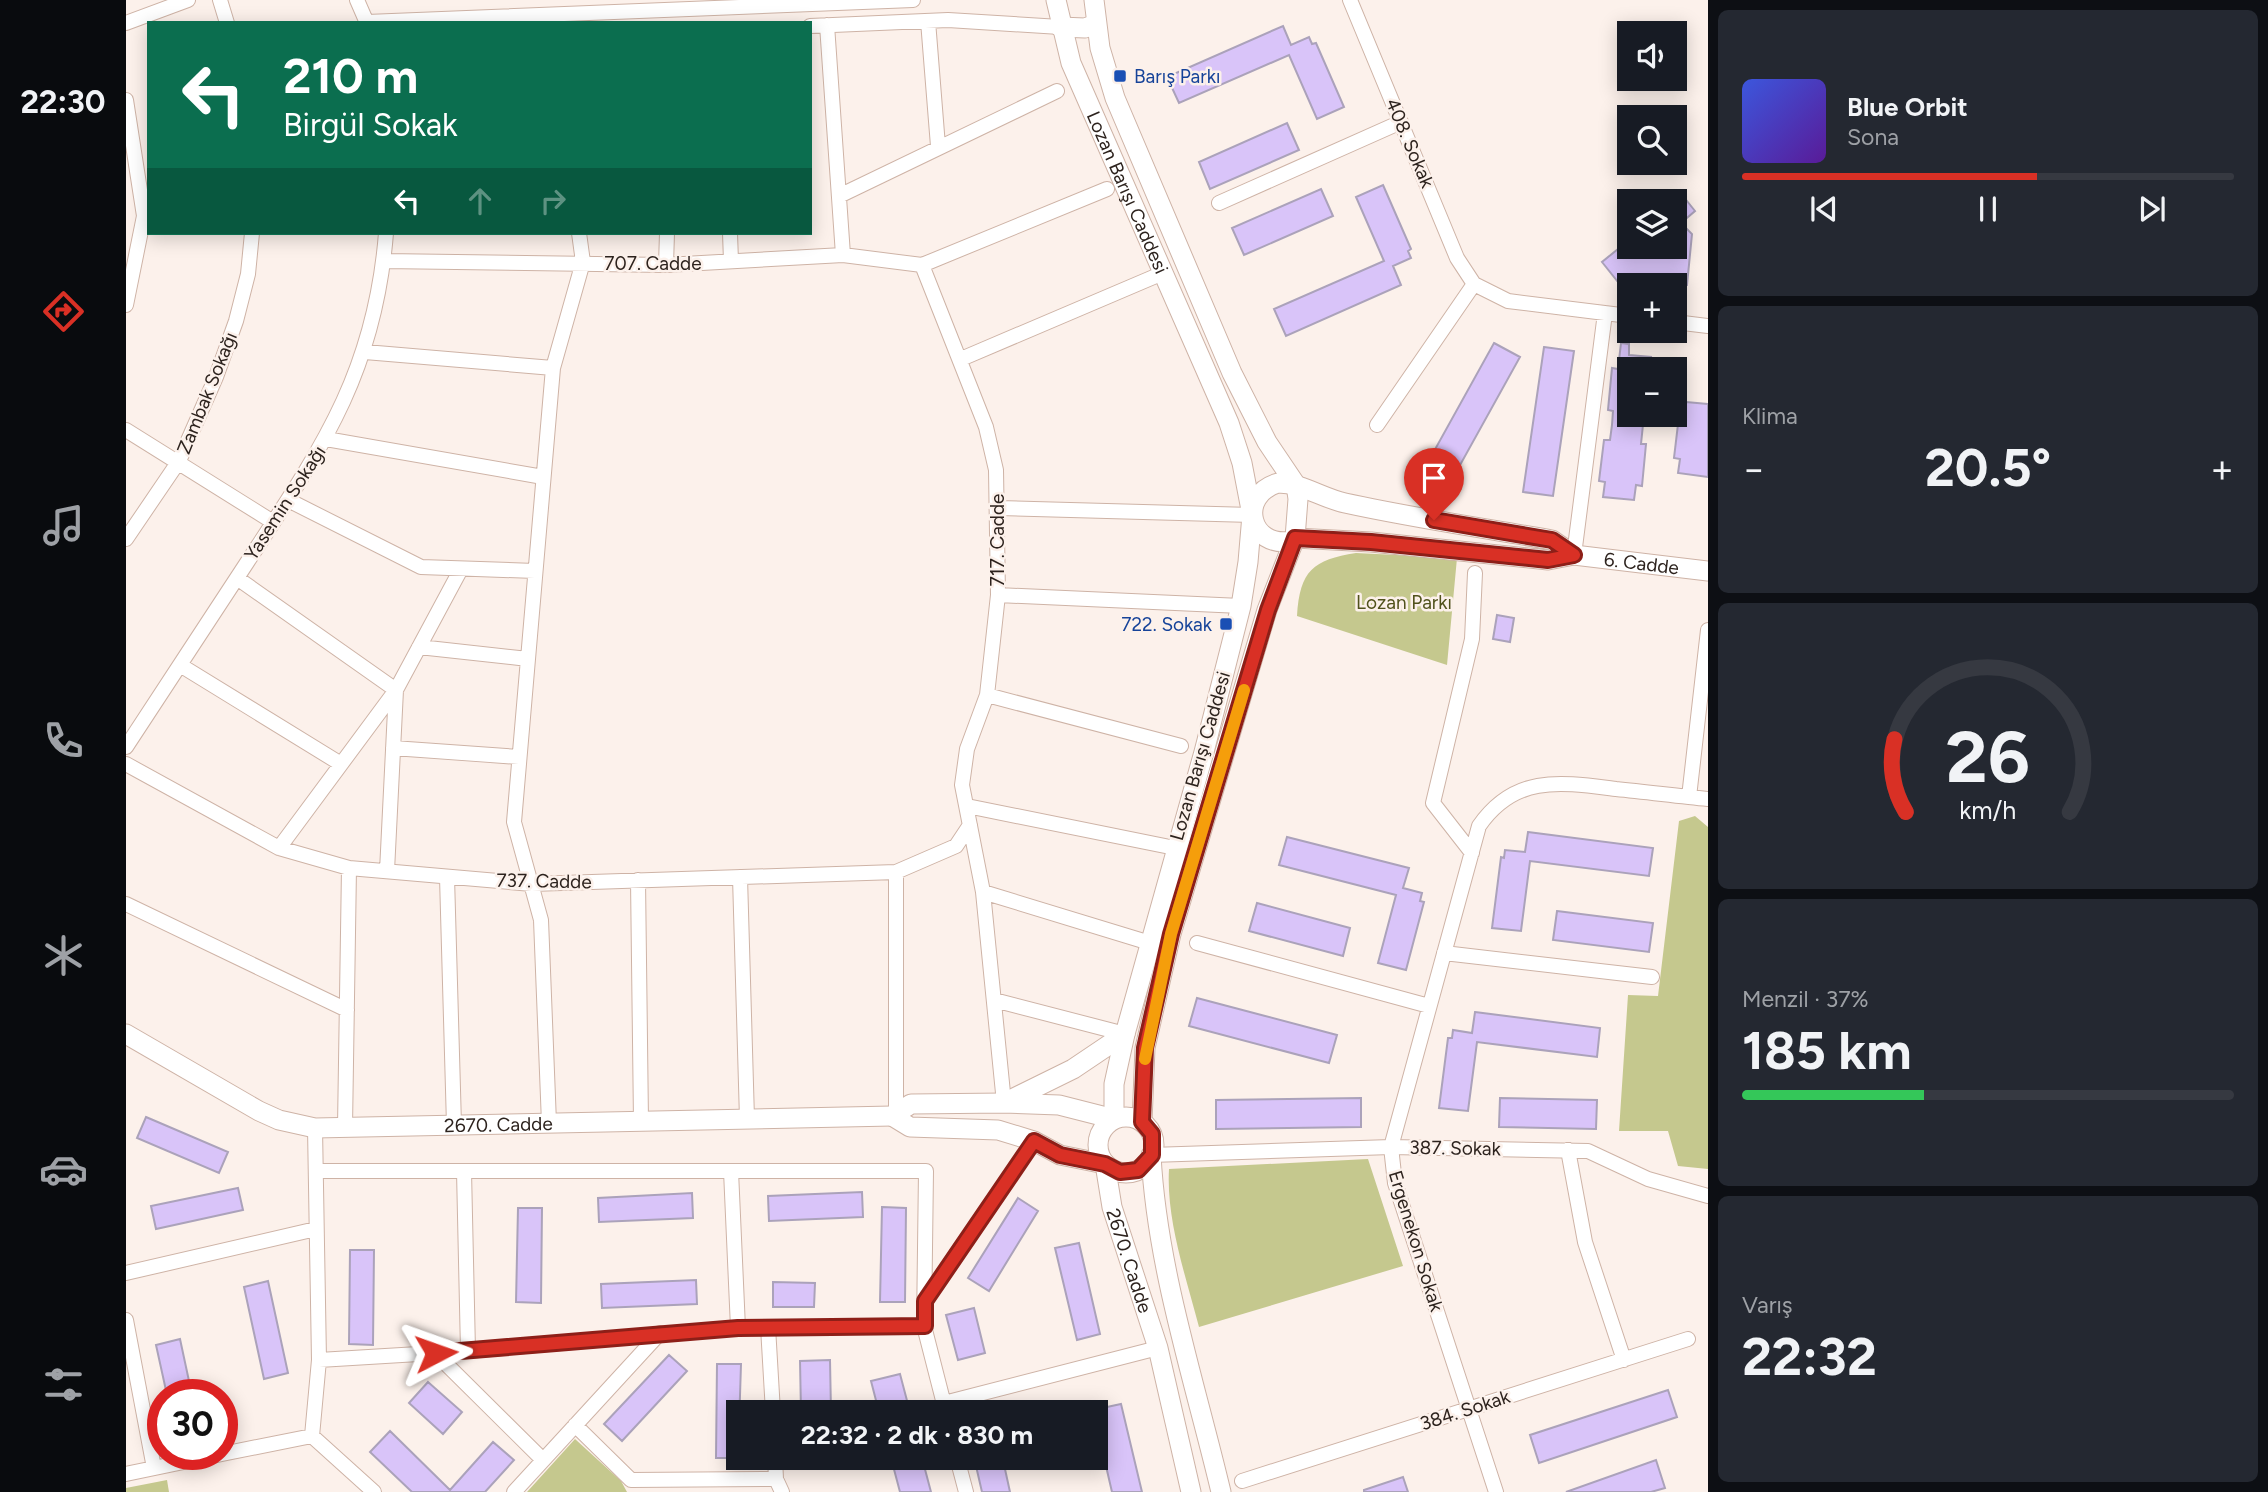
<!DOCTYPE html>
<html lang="tr">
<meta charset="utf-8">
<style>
:root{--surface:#171b24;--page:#242831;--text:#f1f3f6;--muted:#9ea1a6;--line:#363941;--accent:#d93025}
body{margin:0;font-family:Figtree,sans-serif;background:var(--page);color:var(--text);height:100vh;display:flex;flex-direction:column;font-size:26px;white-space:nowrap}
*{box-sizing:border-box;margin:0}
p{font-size:23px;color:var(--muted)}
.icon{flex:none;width:38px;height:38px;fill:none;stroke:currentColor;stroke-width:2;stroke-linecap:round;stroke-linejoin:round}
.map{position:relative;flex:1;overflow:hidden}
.drawer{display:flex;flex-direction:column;gap:10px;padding:10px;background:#0d0f14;width:560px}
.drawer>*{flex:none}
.banner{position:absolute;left:21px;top:21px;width:665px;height:214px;border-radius:0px;box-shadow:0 4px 18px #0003;background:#0b6e4f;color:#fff;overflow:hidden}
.buttons{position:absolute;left:1491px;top:21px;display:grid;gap:14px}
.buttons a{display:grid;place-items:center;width:70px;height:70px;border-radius:0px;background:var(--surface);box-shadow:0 4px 18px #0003;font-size:35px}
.speed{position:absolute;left:21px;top:1379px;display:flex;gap:14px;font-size:35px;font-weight:700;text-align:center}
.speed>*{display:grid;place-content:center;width:91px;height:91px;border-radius:50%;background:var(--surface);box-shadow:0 4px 18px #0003;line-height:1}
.speed .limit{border:10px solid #d22;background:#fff;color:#111}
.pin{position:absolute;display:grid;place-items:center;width:60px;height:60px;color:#fff;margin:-72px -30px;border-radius:50% 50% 50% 0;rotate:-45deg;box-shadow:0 0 7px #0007}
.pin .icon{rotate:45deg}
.me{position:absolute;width:77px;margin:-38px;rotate:86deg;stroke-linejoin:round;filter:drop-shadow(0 0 5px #0008)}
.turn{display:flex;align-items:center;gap:24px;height:147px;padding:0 21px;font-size:32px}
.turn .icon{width:91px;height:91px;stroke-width:2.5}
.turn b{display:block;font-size:49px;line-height:60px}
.lanes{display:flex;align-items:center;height:66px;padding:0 21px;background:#0003;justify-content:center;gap:35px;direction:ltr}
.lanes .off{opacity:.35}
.big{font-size:52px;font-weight:700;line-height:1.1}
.drawer .card{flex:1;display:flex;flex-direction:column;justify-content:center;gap:10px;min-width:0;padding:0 24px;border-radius:10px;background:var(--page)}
.drawer .dial{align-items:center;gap:0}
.dial svg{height:182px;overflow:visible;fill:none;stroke:var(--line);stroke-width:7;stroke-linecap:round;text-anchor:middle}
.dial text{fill:var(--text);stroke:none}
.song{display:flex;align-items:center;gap:21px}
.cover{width:84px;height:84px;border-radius:10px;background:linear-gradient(135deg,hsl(230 70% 55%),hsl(270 70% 35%))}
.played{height:7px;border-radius:4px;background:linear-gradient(90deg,var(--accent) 60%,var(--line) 60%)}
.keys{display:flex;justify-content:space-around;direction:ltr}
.heat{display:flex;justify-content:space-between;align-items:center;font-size:38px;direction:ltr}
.charge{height:10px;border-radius:5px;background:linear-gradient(90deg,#34c759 37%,var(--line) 0)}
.trip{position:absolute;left:600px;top:1400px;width:382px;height:70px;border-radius:0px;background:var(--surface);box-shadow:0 4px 18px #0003;font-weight:700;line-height:70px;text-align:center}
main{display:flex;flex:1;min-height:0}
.tabs{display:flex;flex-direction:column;width:126px;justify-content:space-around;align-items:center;background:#090b0e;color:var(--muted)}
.tabs .icon{width:49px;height:49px}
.tabs .selected{color:var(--accent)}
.tabs b{font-size:32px;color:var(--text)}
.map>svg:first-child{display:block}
.green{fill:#c5c88e}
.building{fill:#d9c4f9;stroke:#aba2ba;stroke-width:2}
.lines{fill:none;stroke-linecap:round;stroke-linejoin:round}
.minor-casing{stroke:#ceb3a6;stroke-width:16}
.major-casing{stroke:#ceb3a6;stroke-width:21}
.minor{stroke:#fff;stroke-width:14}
.major{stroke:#fff;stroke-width:19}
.route-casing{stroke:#8d1f18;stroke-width:18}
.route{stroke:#d93025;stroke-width:12}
.slow{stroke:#f59e0b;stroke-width:12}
.transit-dot{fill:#1a4fb4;stroke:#fcf1eb;stroke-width:2.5}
.labels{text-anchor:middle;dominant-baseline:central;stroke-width:5;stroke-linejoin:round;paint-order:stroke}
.transit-label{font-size:19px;fill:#164399;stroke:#fcf1eb;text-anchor:start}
.street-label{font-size:19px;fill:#2d231e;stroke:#fcf1eb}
.park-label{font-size:19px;fill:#51521c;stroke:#fcf1eb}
</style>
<main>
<nav class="tabs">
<b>22:30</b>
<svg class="icon selected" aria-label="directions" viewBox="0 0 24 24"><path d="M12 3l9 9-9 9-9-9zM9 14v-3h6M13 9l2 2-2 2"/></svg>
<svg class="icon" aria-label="music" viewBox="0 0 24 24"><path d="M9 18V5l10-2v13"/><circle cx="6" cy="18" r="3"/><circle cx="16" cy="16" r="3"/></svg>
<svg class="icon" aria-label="phone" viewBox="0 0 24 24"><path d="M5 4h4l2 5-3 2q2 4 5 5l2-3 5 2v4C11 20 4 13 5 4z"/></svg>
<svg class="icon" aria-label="climate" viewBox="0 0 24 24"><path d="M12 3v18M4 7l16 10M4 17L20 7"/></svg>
<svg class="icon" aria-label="car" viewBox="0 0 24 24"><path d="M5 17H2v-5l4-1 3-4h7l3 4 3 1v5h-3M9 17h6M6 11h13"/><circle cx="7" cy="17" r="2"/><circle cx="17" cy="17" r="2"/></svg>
<svg class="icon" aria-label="filters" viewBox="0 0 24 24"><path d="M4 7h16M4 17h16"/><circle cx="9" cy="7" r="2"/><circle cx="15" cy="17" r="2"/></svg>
</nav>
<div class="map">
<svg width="1582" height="1492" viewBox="0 0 1582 1492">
<rect width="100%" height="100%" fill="#fcf1eb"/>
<!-- green -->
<path class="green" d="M1230 553 1331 558 1321 665 1171 616C1174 570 1187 560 1230 553Z
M1569 816 1582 827V1169L1552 1166 1542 1131H1493L1502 995 1532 996 1553 821Z
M1242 1159 1277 1266 1073 1327C1060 1277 1040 1220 1043 1169Z
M449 1439 495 1481 501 1492H401Z
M41 1480 43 1492H0V1488Z"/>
<!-- building -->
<path class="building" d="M1157 26 1165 45 1183 37 1186 44 1190 43 1218 107 1191 119 1163 55 1053 103 1041 77Z
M1161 123 1173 150 1084 189 1073 162Z
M1257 185 1285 249 1282 251 1285 258 1267 266 1275 285 1160 336 1148 309 1258 261 1230 197Z
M1195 189 1207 216 1118 255 1106 228Z
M1557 196 1569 211 1555 223 1566 234 1561 285 1512 282 1503 285 1500 292 1476 262 1503 240V247H1549V203Z
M1368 343 1394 357 1323 485 1297 471Z
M1495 343 1503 344V355L1525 357 1523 369H1503V415H1518L1515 444H1520L1516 486 1510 485 1508 500 1477 497 1479 482 1473 481 1478 440H1484L1486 425 1487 411 1482 410 1486 368 1492 369Z
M1418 347 1448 351 1427 496 1397 492Z
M1560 402 1582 404V477L1552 473 1554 459 1548 458 1553 416 1559 417Z
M1371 615 1388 618 1384 642 1367 639Z
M1402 832 1527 848 1523 876 1404 861 1395 931 1366 928 1375 857 1378 858 1379 850 1399 852Z
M1161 837 1283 868 1277 888 1296 893 1294 901 1298 902 1280 970 1252 963 1270 895 1153 865Z
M1131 903 1224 928 1217 956 1123 931Z
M1431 911 1527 923 1523 952 1427 940Z
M1071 998 1211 1035 1203 1063 1063 1026Z
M1349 1012 1474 1028 1471 1057 1351 1042 1342 1111 1313 1108 1322 1038H1326L1327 1030 1346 1033Z
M1235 1098V1127L1090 1129V1100Z
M1374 1098 1471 1100 1470 1129 1373 1127Z
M20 1117 102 1152 93 1173 11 1138Z
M112 1188 117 1210 30 1229 25 1206Z
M736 1192 737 1217 643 1221 642 1196Z
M566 1193 567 1218 473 1222 472 1198Z
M892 1198 912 1211 863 1291 842 1278Z
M756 1207 780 1208 779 1302H754Z
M392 1208H416L415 1303 390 1302Z
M953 1243 974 1334 951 1340 929 1248Z
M224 1250H248L247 1345 223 1344Z
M570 1280 571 1304 476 1308 475 1284Z
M142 1281 162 1373 138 1379 118 1287Z
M647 1282 689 1283 688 1307H647Z
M848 1308 859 1353 832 1360 820 1315Z
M54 1339 66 1395H41L30 1345Z
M543 1355 561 1371 496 1441 478 1424Z
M704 1360 705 1412H675L674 1361Z
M591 1364H615L612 1458H590Z
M774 1374 784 1412H753L745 1381Z
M302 1382 336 1412 317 1434 283 1403Z
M1542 1390 1551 1417 1413 1463 1404 1435Z
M995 1404 1016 1492H986L967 1410Z
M264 1431 324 1490 367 1442 388 1460 359 1492H286L244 1452Z
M765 1458H796L805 1492H774Z
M877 1460 884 1492H856L850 1466Z
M1530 1460 1539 1488 1525 1492H1440Z
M1277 1477 1282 1492H1238V1490Z"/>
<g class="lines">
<defs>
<path id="minor" d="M94 0 101 23
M231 0 241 23
M1224 0 1331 258 1348 284 1382 301 1503 316
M802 21 812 146
M241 22 787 0
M0 23 62 0
M701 25 717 255
M684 26 822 20 934 27
M0 100 18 216 0 305
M713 196 931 91
M1093 203 1275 122
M604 233 605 261
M258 261 540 265 717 255 796 265 981 189
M540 265 541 233
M796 265 860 427 870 470 872 595 861 695 841 749 836 785 857 892 878 1103
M1549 322 1582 326
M239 352 427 368
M835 359 1037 273
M1251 425 1348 284
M0 430 147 522
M200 439 417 477
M162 500 295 567 409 571
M873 508 1126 515
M0 539 53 461 90 377 110 321 122 274 126 233
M1448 555 1479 313
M111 578 270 690 261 871
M872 595 1115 606
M293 647 402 659
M54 665 215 764
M861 695 1055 746
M0 747C41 685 81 623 122 561 196 448 249 372 260 233
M267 748 393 757
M0 764 153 848 223 868 406 884 770 872 830 846 844 825
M1563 797 1582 630
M841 806 1049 848
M153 848 270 690 335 569
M1346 853 1307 803 1346 639 1349 573
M770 872V1113
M321 877 328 1125
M614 877 621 1119
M512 880 515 1121
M857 892 1024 943
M0 904 221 1010
M1071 943 1303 1006
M1318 953 1526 977
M868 1000 999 1034
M423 1123 415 920 388 822 427 368 457 262 453 233
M219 1127 223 868
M1442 1150 1459 1242 1498 1360
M1025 1155 1265 1147 1462 1151 1522 1179 1582 1196
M190 1171H800L798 1326 820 1412
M338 1171 342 1351
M605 1171 612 1328
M0 1273 190 1229
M799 1300 908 1141
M0 1320 28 1468
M642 1327 647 1412
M310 1354 417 1460
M193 1360 342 1351 612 1328 798 1326
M818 1403 1032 1348
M449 1425 505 1480 650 1479
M186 1436 193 1360 189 1128
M96 1454 186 1436 248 1492
M649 1458 650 1479 656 1492
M831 1458 840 1492
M0 1474 96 1454
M1116 1481 1562 1339
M388 1492 534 1333
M1370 1492 1269 1183 1265 1147 1353 826C1389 774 1435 782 1490 789 1521 792 1551 796 1582 799"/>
<g id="major">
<path id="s1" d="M930 0 945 63 1103 423 1116 463 1126 515 1122 562 1115 606 1078 752 999 1034 988 1084V1119"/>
<path d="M968 0 974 48 989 98 1106 373 1141 442 1170 485 1172 499 1169 538 1141 610 1045 934 1019 1048 1016 1122"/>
<path d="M934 27 959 28 970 24"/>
<path d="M1152 483C1176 483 1196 498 1219 503 1287 518 1357 528 1426 540L1448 555 1422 560 1245 542 1169 538 1166 541C1123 549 1111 495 1152 483Z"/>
<path id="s2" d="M1448 555 1582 571"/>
<path id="s3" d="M0 1034 133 1111 153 1120 189 1128 766 1116"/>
<path d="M882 1101 947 1069 999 1034"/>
<circle cx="1000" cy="1145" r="28"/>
<path d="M1025 1155C1031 1269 1069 1382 1095 1492"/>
<path d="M979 1164 934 1155 908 1141 872 1130 784 1127 766 1116 785 1104 878 1103 933 1105 988 1119"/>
<path id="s4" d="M979 1164 986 1207 1032 1348 1065 1492"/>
</g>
</defs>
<!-- minor casing -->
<use href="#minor" class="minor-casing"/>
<!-- major casing -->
<use href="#major" class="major-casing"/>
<!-- minor -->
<use href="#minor" class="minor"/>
<!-- major -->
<use href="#major" class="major"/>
</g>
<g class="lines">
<defs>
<path id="route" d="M310 1353 612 1328 799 1326V1301L908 1141 934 1155 979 1164 994 1172 1012 1170 1026 1155V1134L1016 1122 1019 1048 1045 934 1142 610 1169 538 1245 542 1422 560 1448 555 1426 540 1308 520"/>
</defs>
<!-- route casing -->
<use href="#route" class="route-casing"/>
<!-- route -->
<use href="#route" class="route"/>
<!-- slow -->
<path class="slow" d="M1019 1059 1045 934 1118 690"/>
</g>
<!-- markers -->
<g class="transit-dot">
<rect x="987" y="69" width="14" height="14" rx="3.5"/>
<rect x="1093" y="617" width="14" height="14" rx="3.5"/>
</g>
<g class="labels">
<!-- transit labels -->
<g class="transit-label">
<text x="1008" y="76">Barış Parkı</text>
<text x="1086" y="624" text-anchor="end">722. Sokak</text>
</g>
<!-- street labels -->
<g class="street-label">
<text transform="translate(1284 143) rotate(67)">408. Sokak</text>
<text stroke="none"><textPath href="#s1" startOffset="206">Lozan Barışı Caddesi</textPath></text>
<text x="527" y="263">707. Cadde</text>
<text transform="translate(81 393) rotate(-68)">Zambak Sokağı</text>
<text transform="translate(159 503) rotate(-57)">Yasemin Sokağı</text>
<text transform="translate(871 540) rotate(-90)">717. Cadde</text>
<text stroke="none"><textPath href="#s2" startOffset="68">6. Cadde</textPath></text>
<text transform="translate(1074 756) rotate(-74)">Lozan Barışı Caddesi</text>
<text transform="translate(418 881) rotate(1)">737. Cadde</text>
<text stroke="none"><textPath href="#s3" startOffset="396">2670. Cadde</textPath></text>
<text transform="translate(1329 1148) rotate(1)">387. Sokak</text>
<text transform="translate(1290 1241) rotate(73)">Ergenekon Sokak</text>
<text stroke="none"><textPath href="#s4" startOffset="100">2670. Cadde</textPath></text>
<text transform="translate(1339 1410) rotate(-18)">384. Sokak</text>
</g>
<!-- park labels -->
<g class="park-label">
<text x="1278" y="602">Lozan Parkı</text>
</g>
</g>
</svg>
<div class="buttons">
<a><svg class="icon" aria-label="sound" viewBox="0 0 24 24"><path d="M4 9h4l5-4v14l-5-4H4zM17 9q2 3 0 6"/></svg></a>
<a><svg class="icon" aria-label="search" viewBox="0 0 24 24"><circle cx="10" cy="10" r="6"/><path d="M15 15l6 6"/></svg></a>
<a><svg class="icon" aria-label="layers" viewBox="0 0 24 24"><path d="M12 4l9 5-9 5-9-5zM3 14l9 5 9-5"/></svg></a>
<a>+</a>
<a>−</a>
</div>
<div class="speed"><div class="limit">30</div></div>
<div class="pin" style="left:1308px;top:520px;background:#d93025"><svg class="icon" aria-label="arrive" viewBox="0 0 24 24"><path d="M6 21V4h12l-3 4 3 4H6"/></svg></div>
<svg class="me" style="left:310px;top:1353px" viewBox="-20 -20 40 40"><path d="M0-17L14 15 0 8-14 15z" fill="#d93025" stroke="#fff" stroke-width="4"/></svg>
<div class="trip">22:32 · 2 dk · 830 m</div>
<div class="banner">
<div class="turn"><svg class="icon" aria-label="left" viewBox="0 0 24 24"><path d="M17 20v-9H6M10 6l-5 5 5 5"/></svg><div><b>210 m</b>Birgül Sokak</div></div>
<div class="lanes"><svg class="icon" aria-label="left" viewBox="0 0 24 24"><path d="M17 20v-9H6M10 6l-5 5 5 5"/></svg><svg class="icon off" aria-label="ahead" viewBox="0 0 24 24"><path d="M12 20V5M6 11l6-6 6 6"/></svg><svg class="icon off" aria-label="right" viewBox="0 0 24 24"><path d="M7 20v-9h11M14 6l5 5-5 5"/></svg></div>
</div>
</div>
<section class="drawer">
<div class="card">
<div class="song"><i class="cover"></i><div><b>Blue Orbit</b><p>Sona</p></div></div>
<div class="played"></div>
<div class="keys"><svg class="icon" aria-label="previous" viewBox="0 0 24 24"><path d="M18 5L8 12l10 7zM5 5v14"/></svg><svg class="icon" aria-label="pause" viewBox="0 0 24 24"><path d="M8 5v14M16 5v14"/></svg><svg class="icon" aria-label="next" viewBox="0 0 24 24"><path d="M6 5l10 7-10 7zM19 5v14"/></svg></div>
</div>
<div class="card"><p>Klima</p>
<div class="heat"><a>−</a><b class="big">20.5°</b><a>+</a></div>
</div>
<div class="card dial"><svg viewBox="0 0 100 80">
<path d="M14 69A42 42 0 1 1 86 69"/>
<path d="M14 69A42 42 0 0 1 9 37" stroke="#d93025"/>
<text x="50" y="56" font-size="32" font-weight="700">26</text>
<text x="50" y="72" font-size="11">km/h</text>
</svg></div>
<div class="card"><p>Menzil · 37%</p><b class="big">185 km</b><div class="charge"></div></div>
<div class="card"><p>Varış</p><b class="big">22:32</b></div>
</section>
</main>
